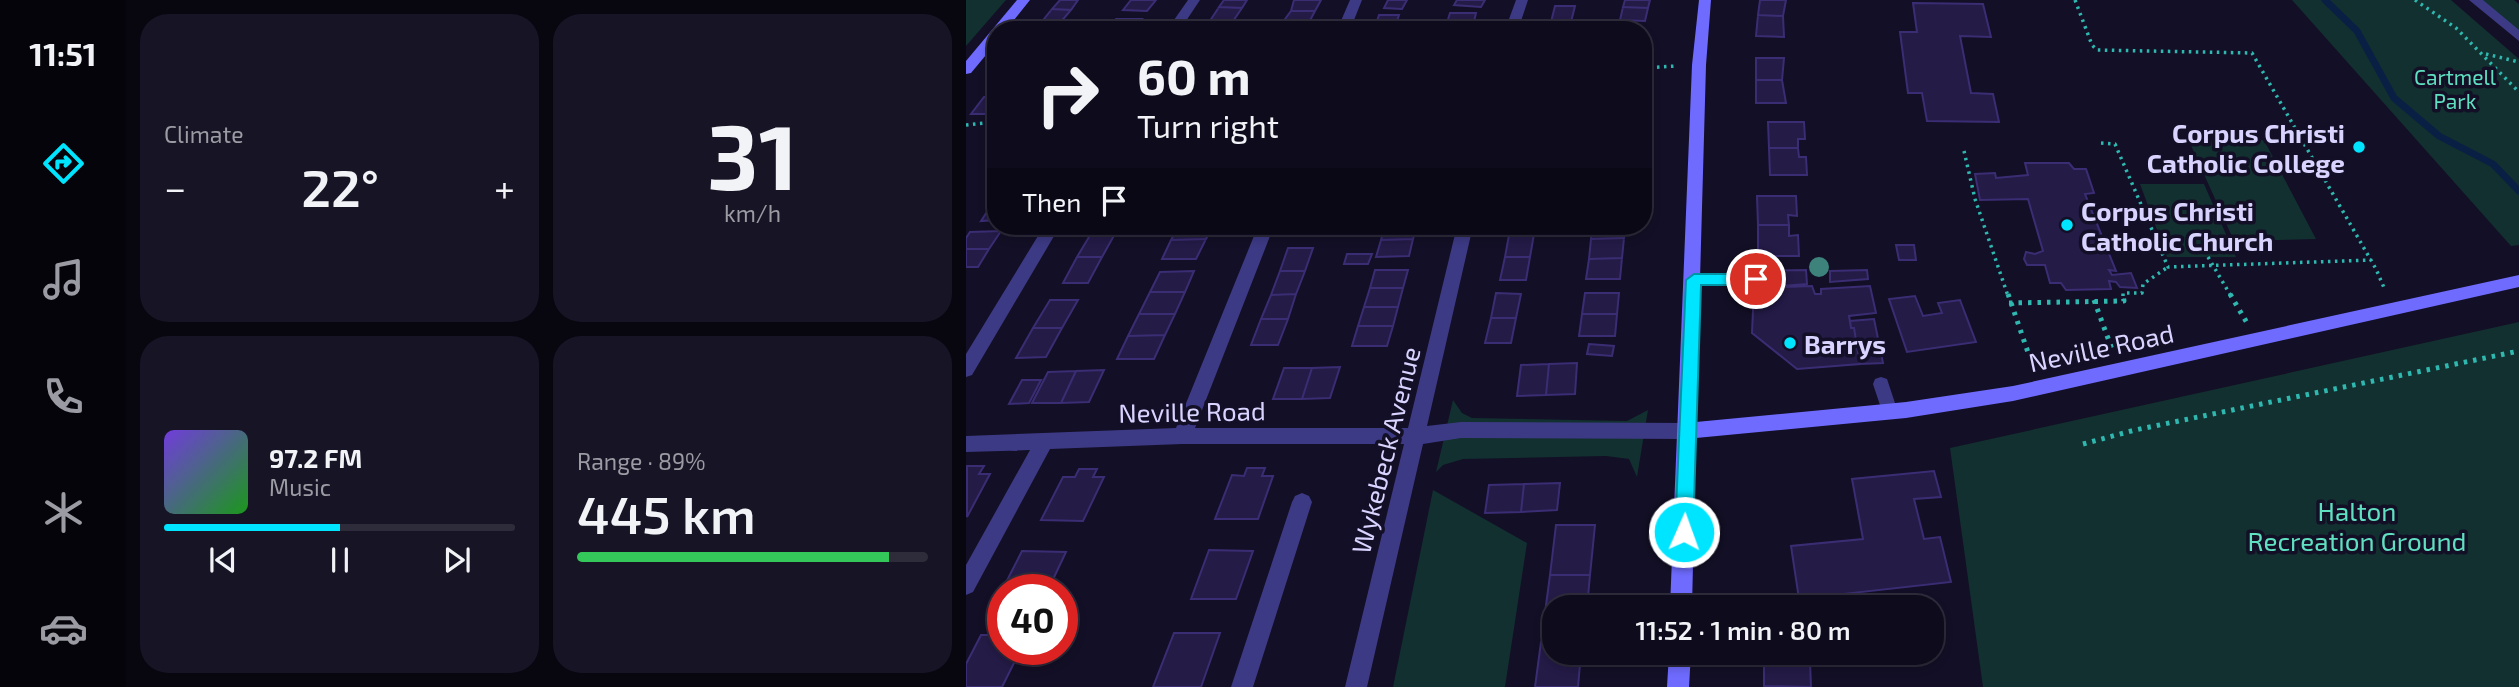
<!DOCTYPE html>
<meta charset="utf-8">
<style>
:root{--surface:#0e0b1c;--page:#171425;--text:#f1f3f6;--muted:#9b9ba3;--line:#2e2b3b;--accent:#00e5ff}
body{margin:0;font-family:"Exo 2",sans-serif;background:var(--page);color:var(--text);height:100vh;display:flex;flex-direction:column;font-size:26px;white-space:nowrap}
*{box-sizing:border-box;margin:0}
p{font-size:23px;color:var(--muted)}
.icon{flex:none;width:38px;height:38px;fill:none;stroke:currentColor;stroke-width:2;stroke-linecap:round;stroke-linejoin:round}
.map{position:relative;flex:1;overflow:hidden}
.details{display:flex;flex-direction:column;gap:14px;padding:14px;background:#08060f;width:840px}
.details>*{flex:none}
.top-card{position:absolute;left:21px;top:21px;width:665px;height:214px;border-radius:28px;box-shadow:0 4px 10px #0003,0 0 0 2px var(--line);background:#0e0b1c;color:var(--text);overflow:hidden}
.speed{position:absolute;left:21px;top:574px;display:flex;gap:14px;font-size:35px;font-weight:700;text-align:center}
.speed>*{display:grid;place-content:center;width:91px;height:91px;border-radius:50%;background:var(--surface);box-shadow:0 4px 10px #0003,0 0 0 2px var(--line);line-height:1}
.speed .limit{border:10px solid #d22;background:#fff;color:#111}
.pin{position:absolute;display:grid;place-items:center;width:60px;height:60px;color:#fff;margin:-30px;border:4px solid #fff;border-radius:50%;box-shadow:0 2px 7px #0007}
.me{position:absolute;width:77px;margin:-38px;rotate:2deg;stroke-linejoin:round;filter:drop-shadow(0 0 5px #0008)}
.turn{display:flex;align-items:center;gap:24px;height:147px;padding:0 35px;font-size:32px}
.turn .icon{width:91px;height:91px;stroke-width:2.5}
.turn b{display:block;font-size:49px;line-height:60px}
.then{display:flex;align-items:center;height:66px;padding:0 35px;background:#0003;gap:14px;font-size:26px}
.big{font-size:52px;font-weight:600;line-height:1.1}
.details .tile{flex:1;display:flex;flex-direction:column;justify-content:center;gap:10px;min-width:0;padding:0 24px;border-radius:28px;background:var(--page)}
.details .dial{align-items:center;gap:0}
.dial b{font-size:91px;line-height:1}
.song{display:flex;align-items:center;gap:21px}
.cover{width:84px;height:84px;border-radius:10px;background:linear-gradient(135deg,hsl(260 70% 55%),hsl(120 70% 35%))}
.played{height:7px;border-radius:4px;background:linear-gradient(90deg,var(--accent) 50%,var(--line) 50%)}
.keys{display:flex;justify-content:space-around;direction:ltr}
.heat{display:flex;justify-content:space-between;align-items:center;font-size:38px;direction:ltr}
.charge{height:10px;border-radius:5px;background:linear-gradient(90deg,#34c759 89%,var(--line) 0)}
.details .tiles{flex:1;display:grid;gap:14px;grid-template-columns:repeat(2,1fr)}
.trip{position:absolute;left:576px;top:595px;width:402px;height:70px;border-radius:28px;background:var(--surface);box-shadow:0 4px 10px #0003,0 0 0 2px var(--line);font-weight:600;line-height:70px;text-align:center}
main{display:flex;flex:1;min-height:0}
.tabs{display:flex;flex-direction:column;width:126px;justify-content:space-around;align-items:center;background:#06040b;color:var(--muted)}
.tabs .icon{width:49px;height:49px}
.tabs .on{color:var(--accent)}
.tabs b{font-size:32px;color:var(--text)}
.map>svg:first-child{display:block}
.green{fill:#12302f}
.lines{fill:none;stroke-linecap:round;stroke-linejoin:round}
.stream{stroke:#0a1f44;stroke-width:7}
.building{fill:#241b47;stroke:#3b2d73;stroke-width:2}
.path-far1{stroke:#2fb8b0;stroke-width:3.5;stroke-dasharray:2.5 4.5;stroke-linecap:butt}
.path{stroke:#2fb8b0;stroke-width:5;stroke-dasharray:3.5 6;stroke-linecap:butt}
.lane{fill:#3d3a85;fill-rule:evenodd}
.street{fill:#3d3a85;fill-rule:evenodd}
.secondary{fill:#6f6bff;fill-rule:evenodd}
.tree{fill:#3d827b}
.route{fill:#00e5ff;stroke:#0095a6;stroke-width:2}
.poi-dot{fill:#00e5ff;stroke:#130f26;stroke-width:2.5}
.labels{text-anchor:middle;dominant-baseline:central;stroke-width:7;stroke-linejoin:round;paint-order:stroke}
.far-park-label{font-size:21px;fill:#5fe0c0;stroke:#130f26}
.poi-label{font-size:26px;font-weight:bold;fill:#d9d4ff;stroke:#130f26;text-anchor:start}
.street-label{font-size:26px;fill:#d9d4ff;stroke:#130f26}
.park-label{font-size:26px;fill:#5fe0c0;stroke:#130f26}
</style>
<main>
<nav class="tabs">
<b>11:51</b>
<svg class="icon on" aria-label="directions" viewBox="0 0 24 24"><path d="M12 3l9 9-9 9-9-9zM9 14v-3h6M13 9l2 2-2 2"/></svg>
<svg class="icon" aria-label="music" viewBox="0 0 24 24"><path d="M9 18V5l10-2v13"/><circle cx="6" cy="18" r="3"/><circle cx="16" cy="16" r="3"/></svg>
<svg class="icon" aria-label="phone" viewBox="0 0 24 24"><path d="M5 4h4l2 5-3 2q2 4 5 5l2-3 5 2v4C11 20 4 13 5 4z"/></svg>
<svg class="icon" aria-label="climate" viewBox="0 0 24 24"><path d="M12 3v18M4 7l16 10M4 17L20 7"/></svg>
<svg class="icon" aria-label="car" viewBox="0 0 24 24"><path d="M5 17H2v-5l4-1 3-4h7l3 4 3 1v5h-3M9 17h6M6 11h13"/><circle cx="7" cy="17" r="2"/><circle cx="17" cy="17" r="2"/></svg>
</nav>
<section class="details">
<div class="tiles">
<div class="tile"><p>Climate</p>
<div class="heat"><a>−</a><b class="big">22°</b><a>+</a></div>
</div>
<div class="tile dial"><b>31</b><p>km/h</p></div>
<div class="tile">
<div class="song"><i class="cover"></i><div><b>97.2 FM</b><p>Music</p></div></div>
<div class="played"></div>
<div class="keys"><svg class="icon" aria-label="previous" viewBox="0 0 24 24"><path d="M18 5L8 12l10 7zM5 5v14"/></svg><svg class="icon" aria-label="pause" viewBox="0 0 24 24"><path d="M8 5v14M16 5v14"/></svg><svg class="icon" aria-label="next" viewBox="0 0 24 24"><path d="M6 5l10 7-10 7zM19 5v14"/></svg></div>
</div>
<div class="tile"><p>Range · 89%</p><b class="big">445 km</b><div class="charge"></div></div>
</div>
</section>
<div class="map">
<svg width="1553" height="687" viewBox="0 0 1553 687">
<rect width="100%" height="100%" fill="#130f26"/>
<!-- green -->
<path class="green" d="M0 0H40L0 46Z
M1326 0H1485L1553 59V245L1545 246Z
M1516 0H1548L1553 4V32Z
M1298 140 1350 239 1268 241 1223 141Z
M1174 184H1238L1270 257H1201Z
M1553 322V687H1017L984 448Z
M487 400 496 413 506 418 661 421 682 410 671 477 663 459 640 456 497 459 477 465 470 472Z
M467 490 561 543 539 687H427Z"/>
<g class="lines">
<!-- stream -->
<path class="stream" d="M1359 0 1391 31 1428 98 1473 136 1527 164 1553 191"/>
</g>
<!-- building -->
<path class="building" d="M94 0H112L105 10 86 9Z
M165 0H190L181 11 157 10Z
M258 0H281L276 8 253 7Z
M328 0H355L349 11H325Z
M422 0H441L436 9 418 8Z
M491 0H519L515 7 488 5Z
M659 0H684L682 8 657 7Z
M794 0H820L817 16 792 15Z
M947 3 1017 4 1025 37 994 36 1005 93 1027 94 1033 122 961 121 956 93H942L934 32H951Z
M589 6H609L605 22H585Z
M253 7 276 8 263 27H240Z
M657 7 682 8 679 21 654 20Z
M86 9 105 10 93 24H74Z
M325 11H349L339 30H311Z
M484 13H510L507 26H480Z
M413 15H433L428 30H408Z
M792 15 817 16 818 37 790 36Z
M150 19H176L169 30H142Z
M585 22H605L603 30H583Z
M790 58H818L816 80H790Z
M790 80H816L820 103H790Z
M18 97H30V109L26 114H5Z
M802 122H838L839 139H832V148H803Z
M803 148H832L833 157H840L841 175H804Z
M1059 163H1103L1108 169H1120L1128 193 1119 194 1150 271 1143 270 1146 275 1165 273 1171 288 1154 287 1150 282 1143 281 1145 289 1100 290 1095 283H1084L1079 265H1061L1058 259 1060 252 1069 254 1077 251 1062 199 1014 200 1009 174 1029 173 1030 178 1062 175Z
M791 196H830L831 216 822 215 823 225H792Z
M26 204H30V220L15 221Z
M792 225H823V236L832 235 833 256H792Z
M213 226H246L240 239 205 240Z
M335 226H357L355 232H333Z
M419 226H451L447 239 415 240Z
M627 226H659L658 238 625 239Z
M35 231 23 249H0V238L4 232Z
M126 232H150L136 257H111Z
M568 234 564 257H539L543 235Z
M658 238 656 258 623 259 625 239Z
M240 239 230 259H196L205 240Z
M447 239 443 256 410 257 415 240Z
M930 245H948L950 260H933Z
M322 248H347L339 271H314Z
M0 249H23L12 267H0Z
M381 254H406L402 264H378Z
M111 257H136L122 283H97Z
M539 257H564L560 280H534Z
M656 258 654 279H620L623 259Z
M409 270H442L437 288H404Z
M840 270 841 284 791 288V271Z
M901 270 902 279 864 282V271Z
M228 271 219 292H184L194 272Z
M314 271H339L330 294 305 295Z
M846 286 849 294H855V289L904 286 910 313 883 316 885 328H888L894 364 831 369 786 333 788 288Z
M404 288H437L432 307H398Z
M184 292H219L209 314H173Z
M530 293 555 294 550 318H525Z
M619 293H653L651 314H616Z
M330 294 322 319H295L305 295Z
M949 296 957 316 976 313 972 303 994 300 1010 342 941 352 923 299Z
M84 300H112L96 328H67Z
M398 307H432L427 326H392Z
M173 314H209L199 335 162 336Z
M616 314H651L649 336H613Z
M525 318H550L545 343H519Z
M295 319H322L312 345H285Z
M908 319 917 363 894 364 888 328H885L884 321Z
M392 326H427L421 346H386Z
M67 328H96L80 357 50 358Z
M199 335 188 359H151L162 336Z
M623 344 648 346 646 356 621 354Z
M611 363 609 394 580 395 583 364Z
M583 364 580 395 551 396 555 365Z
M374 367 364 398 336 399 346 368Z
M318 368H346L336 399H307Z
M138 370 123 402 95 403 110 371Z
M110 371 95 403H66L82 372Z
M56 380H75L63 403 43 404Z
M1 466H18L13 474H24L1 517Z
M281 468H299L296 476H307L292 519H249L266 475 278 476Z
M113 469H131L127 477H138L117 521 75 520 97 477H109Z
M968 471 975 497 948 499 958 539 974 537 985 582 833 599 825 546 897 539 886 479Z
M594 483 591 510 555 512 558 484Z
M558 484 555 512 519 513 523 485Z
M590 525H629L624 575H584Z
M243 550 287 551 270 599H225Z
M56 551 100 552 82 590H37V600H31Z
M584 575H624L621 607H588V628H577Z
M208 633H254L235 687H187Z
M15 635H37V649H55L36 687H0V664Z
M575 642H588V653H615L612 687H569Z
M801 653H871V661H844L845 687 798 686V656Z"/>
<g class="lines">
<!-- path-far1 -->
<path class="path-far1" d="M1109 0 1126 45 1131 50 1286 53 1410 269 1419 290
M1449 0 1490 28 1553 92
M1520 54 1553 62
M677 68 711 66
M0 125 30 122
M1135 143 1149 144 1202 267 1405 260
M998 151 1009 199 1042 296
M1242 257 1265 296
M1157 296V293H1176L1177 284 1202 267"/>
<!-- path -->
<path class="path" d="M1042 294 1067 367
M1264 294 1281 323
M1128 300 1147 352
M1043 303 1158 301 1157 294
M1117 444 1169 430 1553 351"/>
<!-- lane -->
<path class="lane" d="M790 273 797 279 790 285 728 286 721 280 728 274Z
M915 377 921 379 932 412 930 417 924 419 918 417 907 384 909 379Z"/>
<!-- street -->
<path class="street" d="M222 0H234L214 30H201Z
M384 0H396L384 30H371Z
M550 0H562L552 30H539Z
M1503 0H1517L1553 30V41Z
M78 226H94L6 375 0 377V354Z
M292 226H308L229 428H442L491 226H507L461 426 495 422 722 423 729 425 731 431 729 437 722 439 495 438 457 444 401 687H379L438 444H216L84 449 7 592 0 595V565L64 450 0 452V436L210 428Z
M336 493 343 496 346 502 287 687H265L326 502 329 496Z"/>
<!-- secondary -->
<path class="secondary" d="M51 0H64L40 30H30V43L5 73 0 74V61Z
M733 0H745L740 65 730 422 940 402 1047 386 1553 275V287L1047 401 940 418 730 438 726 607H704L726 65Z
M703 653H725L723 687H701Z"/>
</g>
<!-- trees -->
<circle class="tree" cx="853" cy="267" r="10"/>
<!-- route -->
<path class="route" d="M728 274H790L798 279 790 285H735L727 532 725 538 718 540 712 538 709 532 720 280Z"/>
<!-- markers -->
<g class="poi-dot">
<circle cx="1393" cy="147" r="7"/>
<circle cx="1101" cy="225" r="7"/>
<circle cx="824" cy="343" r="7"/>
</g>
<g class="labels">
<!-- far-park labels -->
<g class="far-park-label">
<text x="1489" y="76">Cartmell<tspan x="1489" dy="24">Park</tspan></text>
</g>
<!-- poi labels -->
<g class="poi-label">
<text x="1379" y="132" text-anchor="end">Corpus Christi<tspan x="1379" dy="30">Catholic College</tspan></text>
<text x="1115" y="210">Corpus Christi<tspan x="1115" dy="30">Catholic Church</tspan></text>
<text x="838" y="343">Barrys</text>
</g>
<!-- street labels -->
<g class="street-label">
<text transform="translate(1135 347) rotate(-12)">Neville Road</text>
<text transform="translate(226 411) rotate(-1)">Neville Road</text>
<text transform="translate(419 450) rotate(-76)">Wykebeck Avenue</text>
</g>
<!-- park labels -->
<g class="park-label">
<text x="1391" y="510">Halton<tspan x="1391" dy="30">Recreation Ground</tspan></text>
</g>
</g>
</svg>
<div class="speed"><div class="limit">40</div></div>
<div class="pin" style="left:790px;top:279px;background:#d93025"><svg class="icon" aria-label="arrive" viewBox="0 0 24 24"><path d="M6 21V4h12l-3 4 3 4H6"/></svg></div>
<svg class="me" style="left:718px;top:532px" viewBox="-20 -20 40 40"><circle r="17" fill="#00e5ff" stroke="#fff" stroke-width="3"/><path d="M0-11L8 9 0 5-8 9z" fill="#fff"/></svg>
<div class="trip">11:52 · 1 min · 80 m</div>
<div class="top-card">
<div class="turn"><svg class="icon" aria-label="right" viewBox="0 0 24 24"><path d="M7 20v-9h11M14 6l5 5-5 5"/></svg><div><b>60 m</b>Turn right</div></div>
<div class="then">Then<svg class="icon" aria-label="arrive" viewBox="0 0 24 24"><path d="M6 21V4h12l-3 4 3 4H6"/></svg></div>
</div>
</div>
</main>
